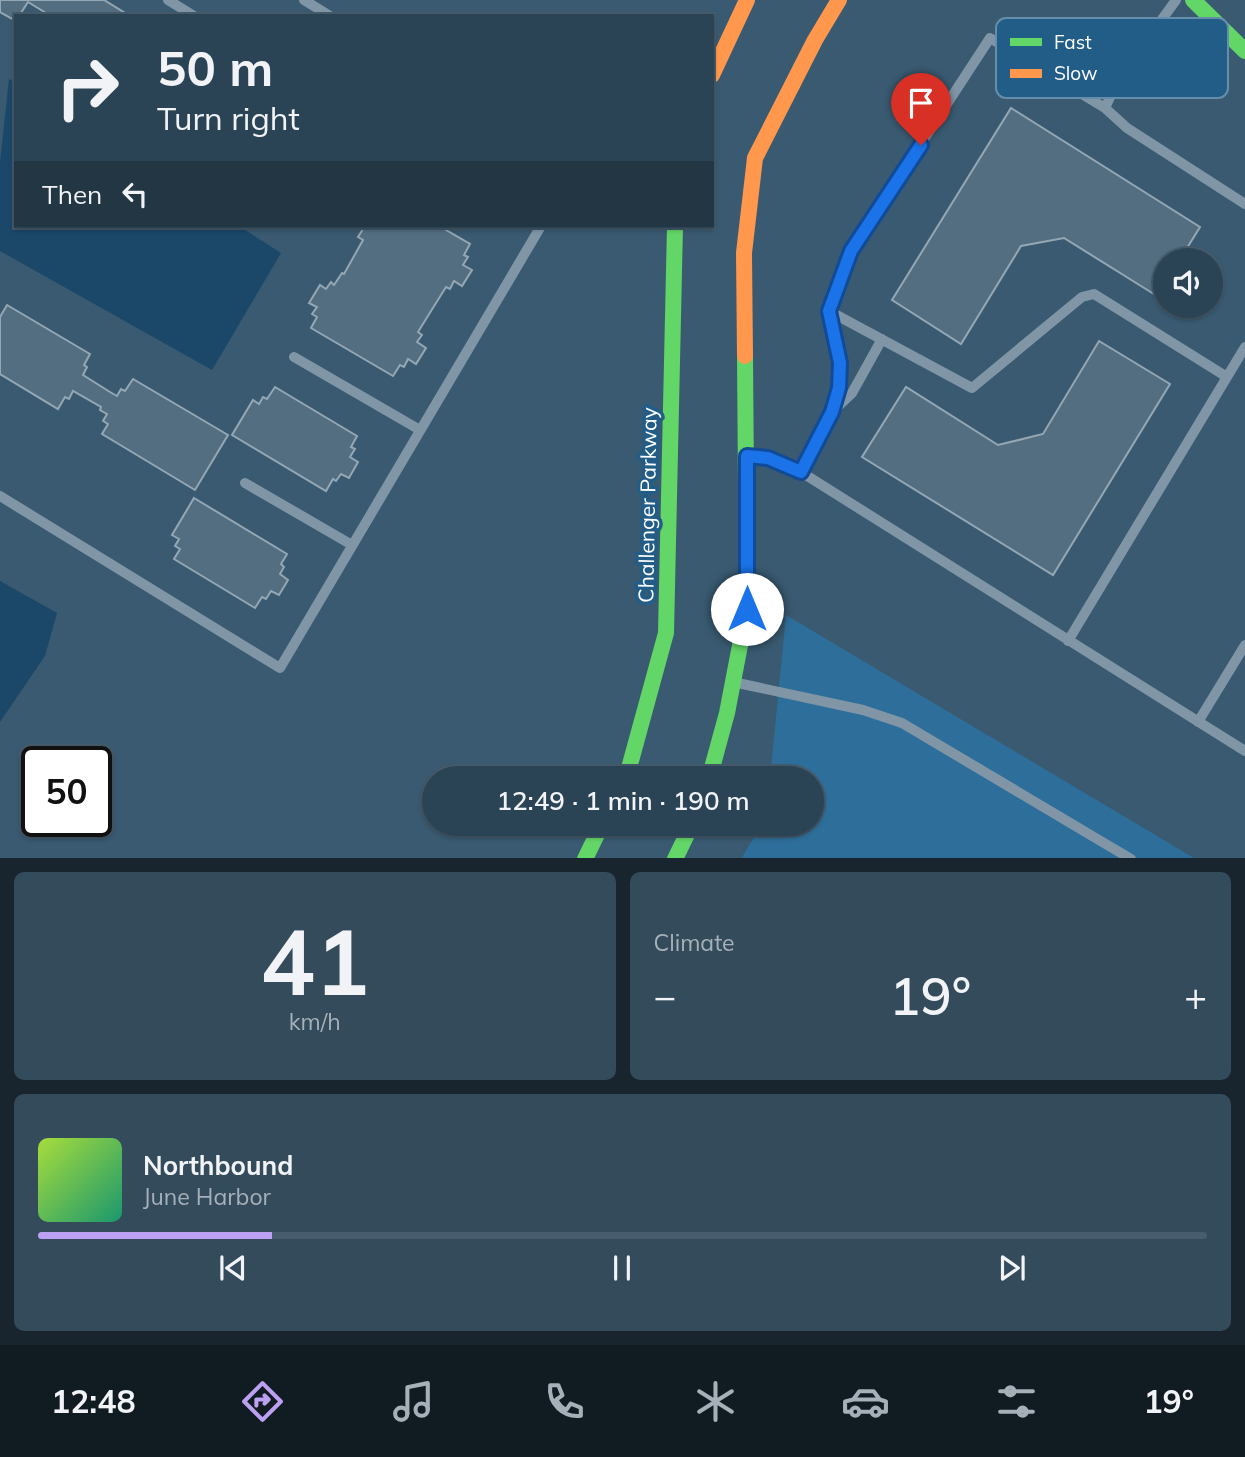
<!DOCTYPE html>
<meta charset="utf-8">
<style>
:root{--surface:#2b4455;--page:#334b5b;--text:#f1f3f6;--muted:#a6b0b9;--line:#475c6c;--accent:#bca0f2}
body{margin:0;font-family:Mulish,sans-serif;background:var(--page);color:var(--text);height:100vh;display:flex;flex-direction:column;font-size:26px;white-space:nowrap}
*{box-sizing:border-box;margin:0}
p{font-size:23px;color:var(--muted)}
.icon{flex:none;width:38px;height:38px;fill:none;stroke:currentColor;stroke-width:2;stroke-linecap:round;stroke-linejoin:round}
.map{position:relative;height:858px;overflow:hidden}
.details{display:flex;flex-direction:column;gap:14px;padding:14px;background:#18252f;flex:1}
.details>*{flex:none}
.top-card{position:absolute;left:14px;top:14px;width:700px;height:214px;border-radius:0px;box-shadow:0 2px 5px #0004,0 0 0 2px var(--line);background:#2b4455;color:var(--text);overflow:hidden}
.fabs{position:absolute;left:1153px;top:248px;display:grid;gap:14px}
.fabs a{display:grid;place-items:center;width:70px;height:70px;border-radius:50%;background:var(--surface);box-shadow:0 2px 5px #0004,0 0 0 2px var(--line);font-size:35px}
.speed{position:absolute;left:21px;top:746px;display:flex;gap:14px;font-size:35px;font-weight:700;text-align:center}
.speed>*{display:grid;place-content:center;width:91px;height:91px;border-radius:50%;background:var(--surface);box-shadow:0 2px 5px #0004,0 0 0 2px var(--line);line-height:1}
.speed .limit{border:4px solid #111;border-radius:10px;background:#fff;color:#111}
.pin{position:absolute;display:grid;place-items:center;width:60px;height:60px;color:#fff;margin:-72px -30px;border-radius:50% 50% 50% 0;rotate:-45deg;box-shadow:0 0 7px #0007}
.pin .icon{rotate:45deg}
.me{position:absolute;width:77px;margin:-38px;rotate:0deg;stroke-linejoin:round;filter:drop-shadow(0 0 5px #0008)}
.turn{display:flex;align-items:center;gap:24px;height:147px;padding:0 28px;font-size:32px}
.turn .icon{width:91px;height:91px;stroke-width:2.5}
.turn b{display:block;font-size:49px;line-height:60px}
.then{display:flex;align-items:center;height:66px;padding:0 28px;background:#0003;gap:14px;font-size:26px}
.big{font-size:52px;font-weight:600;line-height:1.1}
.details .tile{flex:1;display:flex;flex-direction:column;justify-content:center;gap:10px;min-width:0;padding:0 24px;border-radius:10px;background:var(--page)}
.details .dial{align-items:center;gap:0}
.dial b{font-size:91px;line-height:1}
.song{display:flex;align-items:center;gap:21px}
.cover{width:84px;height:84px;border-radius:10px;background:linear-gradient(135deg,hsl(80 70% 55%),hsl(160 70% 35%))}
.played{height:7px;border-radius:4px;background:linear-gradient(90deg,var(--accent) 20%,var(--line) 20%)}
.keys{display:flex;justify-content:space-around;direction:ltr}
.heat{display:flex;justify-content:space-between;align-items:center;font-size:38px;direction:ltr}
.details .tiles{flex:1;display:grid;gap:14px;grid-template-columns:1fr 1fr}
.tile:last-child{grid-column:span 2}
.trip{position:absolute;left:422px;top:766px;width:402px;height:70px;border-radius:35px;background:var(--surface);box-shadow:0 2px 5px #0004,0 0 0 2px var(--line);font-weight:600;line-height:70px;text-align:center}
.menu{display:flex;height:112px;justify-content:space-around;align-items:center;background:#111b22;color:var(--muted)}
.menu .icon{width:49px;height:49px}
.menu .on{color:var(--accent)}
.menu b{font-size:32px;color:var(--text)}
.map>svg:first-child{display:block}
.green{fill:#2e6e9a}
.water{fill:#1b4769}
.building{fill:#536e80;stroke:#94a7b4;stroke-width:2}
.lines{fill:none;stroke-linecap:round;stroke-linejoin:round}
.lane{stroke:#8096a7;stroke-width:10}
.fast{stroke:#63d668;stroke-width:16}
.slow{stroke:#ff974d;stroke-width:16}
.route-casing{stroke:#114b97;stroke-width:18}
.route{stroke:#1a73e8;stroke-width:12}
.labels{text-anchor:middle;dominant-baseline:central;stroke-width:7;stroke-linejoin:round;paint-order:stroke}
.street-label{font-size:21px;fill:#fff;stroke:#225d88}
.key{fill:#225d88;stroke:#648eac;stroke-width:2}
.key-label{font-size:19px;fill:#fff}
</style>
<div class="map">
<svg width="1245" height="859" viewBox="0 0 1245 859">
<rect width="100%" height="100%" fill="#395a71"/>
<!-- green -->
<path class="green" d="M786 615 1194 858 741 859 762 824H812V779H770Z"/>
<!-- water -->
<path class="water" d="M9 79 16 83V226H239L281 253 212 370 0 251V162Z
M0 581 57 613 45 656 0 722Z"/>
<!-- building -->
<path class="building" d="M0 0H104L130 16H51L28 2 19 16H16V21L0 12Z
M1011 108 1200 227 1179 261H1166V283L1157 296 1064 238 1021 246 961 344 892 300Z
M365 226H439L470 244 464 255 468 257 463 265 472 270 462 286 454 281 450 289 446 287 431 311 418 332 422 335 417 342 426 348 416 364 408 359 404 367 400 365 393 376 311 328 317 317 312 314 317 307 309 303 320 285 326 289 331 282 334 285 342 273 344 274 363 240 358 237Z
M7 305 90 354 84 365 87 367 83 375 110 392 117 396 121 389 125 391 133 379 228 435 195 490 102 434 108 424 103 421 107 414 100 410 101 407 73 391 69 399 65 397 58 409 0 374V317Z
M1099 341 1170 384 1053 575 862 457 906 387 998 445 1043 434Z
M275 387 357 436 351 447 355 449 350 457 358 462 349 478 341 474 336 481 333 479 326 491 232 435 253 400 259 404 263 397 267 399Z
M194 498 287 554 281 564 284 567 280 574 288 580 279 595 271 591 266 599 262 597 255 608 174 559 180 549 175 546 179 539 172 535Z"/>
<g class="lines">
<!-- lane -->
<path class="lane" d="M168 0 194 16
M304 0 330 16
M1176 0 1118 80 1105 108 1127 128 1245 204
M829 311 972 388 1082 297 1094 294 1227 377
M294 357 420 430
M833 411 852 393 882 339
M747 456 768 458 801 472 1245 751
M801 472 832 412 839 389 840 363 829 311 851 251 990 38 1105 108
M245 483 352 545
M0 496 280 668 541 226
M1068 641 1245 347
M733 682 863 710 902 723 1131 859
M1198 722 1245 645"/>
<!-- fast -->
<path class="fast" d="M1193 0 1245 51
M626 779 666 633 675 226
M709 779 727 713 747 609 745 356
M585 859 602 824
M675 859 692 824"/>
<!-- slow -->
<path class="slow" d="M712 75 747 0
M745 356 744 253 755 158 815 40 839 0"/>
</g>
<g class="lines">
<defs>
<path id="route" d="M747 609V456L768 458 801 472 832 412 839 388 840 363 829 311 851 251 921 145"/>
</defs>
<!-- route casing -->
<use href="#route" class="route-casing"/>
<!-- route -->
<use href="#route" class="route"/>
</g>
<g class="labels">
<!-- street labels -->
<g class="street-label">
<text transform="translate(647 505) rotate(-89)">Challenger Parkway</text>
</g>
</g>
<!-- legend -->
<rect x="996" y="18" width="232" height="80" rx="10" class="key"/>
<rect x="1010" y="38" width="32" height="8" fill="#63d668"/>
<rect x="1010" y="69" width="32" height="9" fill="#ff974d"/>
<g class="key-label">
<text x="1054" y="49">Fast</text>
<text x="1054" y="80">Slow</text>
</g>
</svg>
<div class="fabs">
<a><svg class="icon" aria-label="sound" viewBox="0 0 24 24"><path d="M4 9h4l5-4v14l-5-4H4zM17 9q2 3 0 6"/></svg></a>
</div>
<div class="speed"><div class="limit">50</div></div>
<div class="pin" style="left:921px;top:145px;background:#d93025"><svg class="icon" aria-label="arrive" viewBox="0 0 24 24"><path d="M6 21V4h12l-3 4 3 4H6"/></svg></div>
<svg class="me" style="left:747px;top:609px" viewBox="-20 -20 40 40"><circle r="19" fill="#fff"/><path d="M0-13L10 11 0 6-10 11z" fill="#1a73e8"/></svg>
<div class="trip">12:49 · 1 min · 190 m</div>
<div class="top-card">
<div class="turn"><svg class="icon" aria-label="right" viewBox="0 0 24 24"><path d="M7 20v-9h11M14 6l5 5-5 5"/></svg><div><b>50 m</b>Turn right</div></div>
<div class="then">Then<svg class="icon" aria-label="left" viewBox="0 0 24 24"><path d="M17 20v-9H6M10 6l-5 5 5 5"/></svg></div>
</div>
</div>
<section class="details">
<div class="tiles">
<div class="tile dial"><b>41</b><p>km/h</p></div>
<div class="tile"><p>Climate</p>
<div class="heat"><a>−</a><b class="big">19°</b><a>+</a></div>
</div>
<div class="tile">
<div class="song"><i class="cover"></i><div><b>Northbound</b><p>June Harbor</p></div></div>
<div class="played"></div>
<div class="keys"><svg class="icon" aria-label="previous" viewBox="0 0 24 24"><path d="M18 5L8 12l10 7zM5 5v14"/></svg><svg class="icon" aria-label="pause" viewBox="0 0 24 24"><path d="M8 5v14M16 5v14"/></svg><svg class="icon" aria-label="next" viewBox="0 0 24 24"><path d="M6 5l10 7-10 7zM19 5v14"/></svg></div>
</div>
</div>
</section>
<nav class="menu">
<b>12:48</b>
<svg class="icon on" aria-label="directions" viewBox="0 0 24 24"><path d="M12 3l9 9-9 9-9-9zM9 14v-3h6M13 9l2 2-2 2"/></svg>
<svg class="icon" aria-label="music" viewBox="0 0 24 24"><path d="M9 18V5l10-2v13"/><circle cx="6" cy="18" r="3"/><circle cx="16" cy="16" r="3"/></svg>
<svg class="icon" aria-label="phone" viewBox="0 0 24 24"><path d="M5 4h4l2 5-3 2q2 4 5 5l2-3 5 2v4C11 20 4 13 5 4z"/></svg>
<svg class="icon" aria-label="climate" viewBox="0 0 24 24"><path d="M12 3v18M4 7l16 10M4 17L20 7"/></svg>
<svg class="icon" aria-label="car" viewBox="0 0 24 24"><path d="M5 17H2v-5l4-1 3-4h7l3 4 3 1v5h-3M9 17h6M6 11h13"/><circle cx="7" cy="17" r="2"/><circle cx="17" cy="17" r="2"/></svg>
<svg class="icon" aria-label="filters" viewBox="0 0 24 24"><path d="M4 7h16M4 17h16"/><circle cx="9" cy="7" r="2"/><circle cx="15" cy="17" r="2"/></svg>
<b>19°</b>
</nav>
